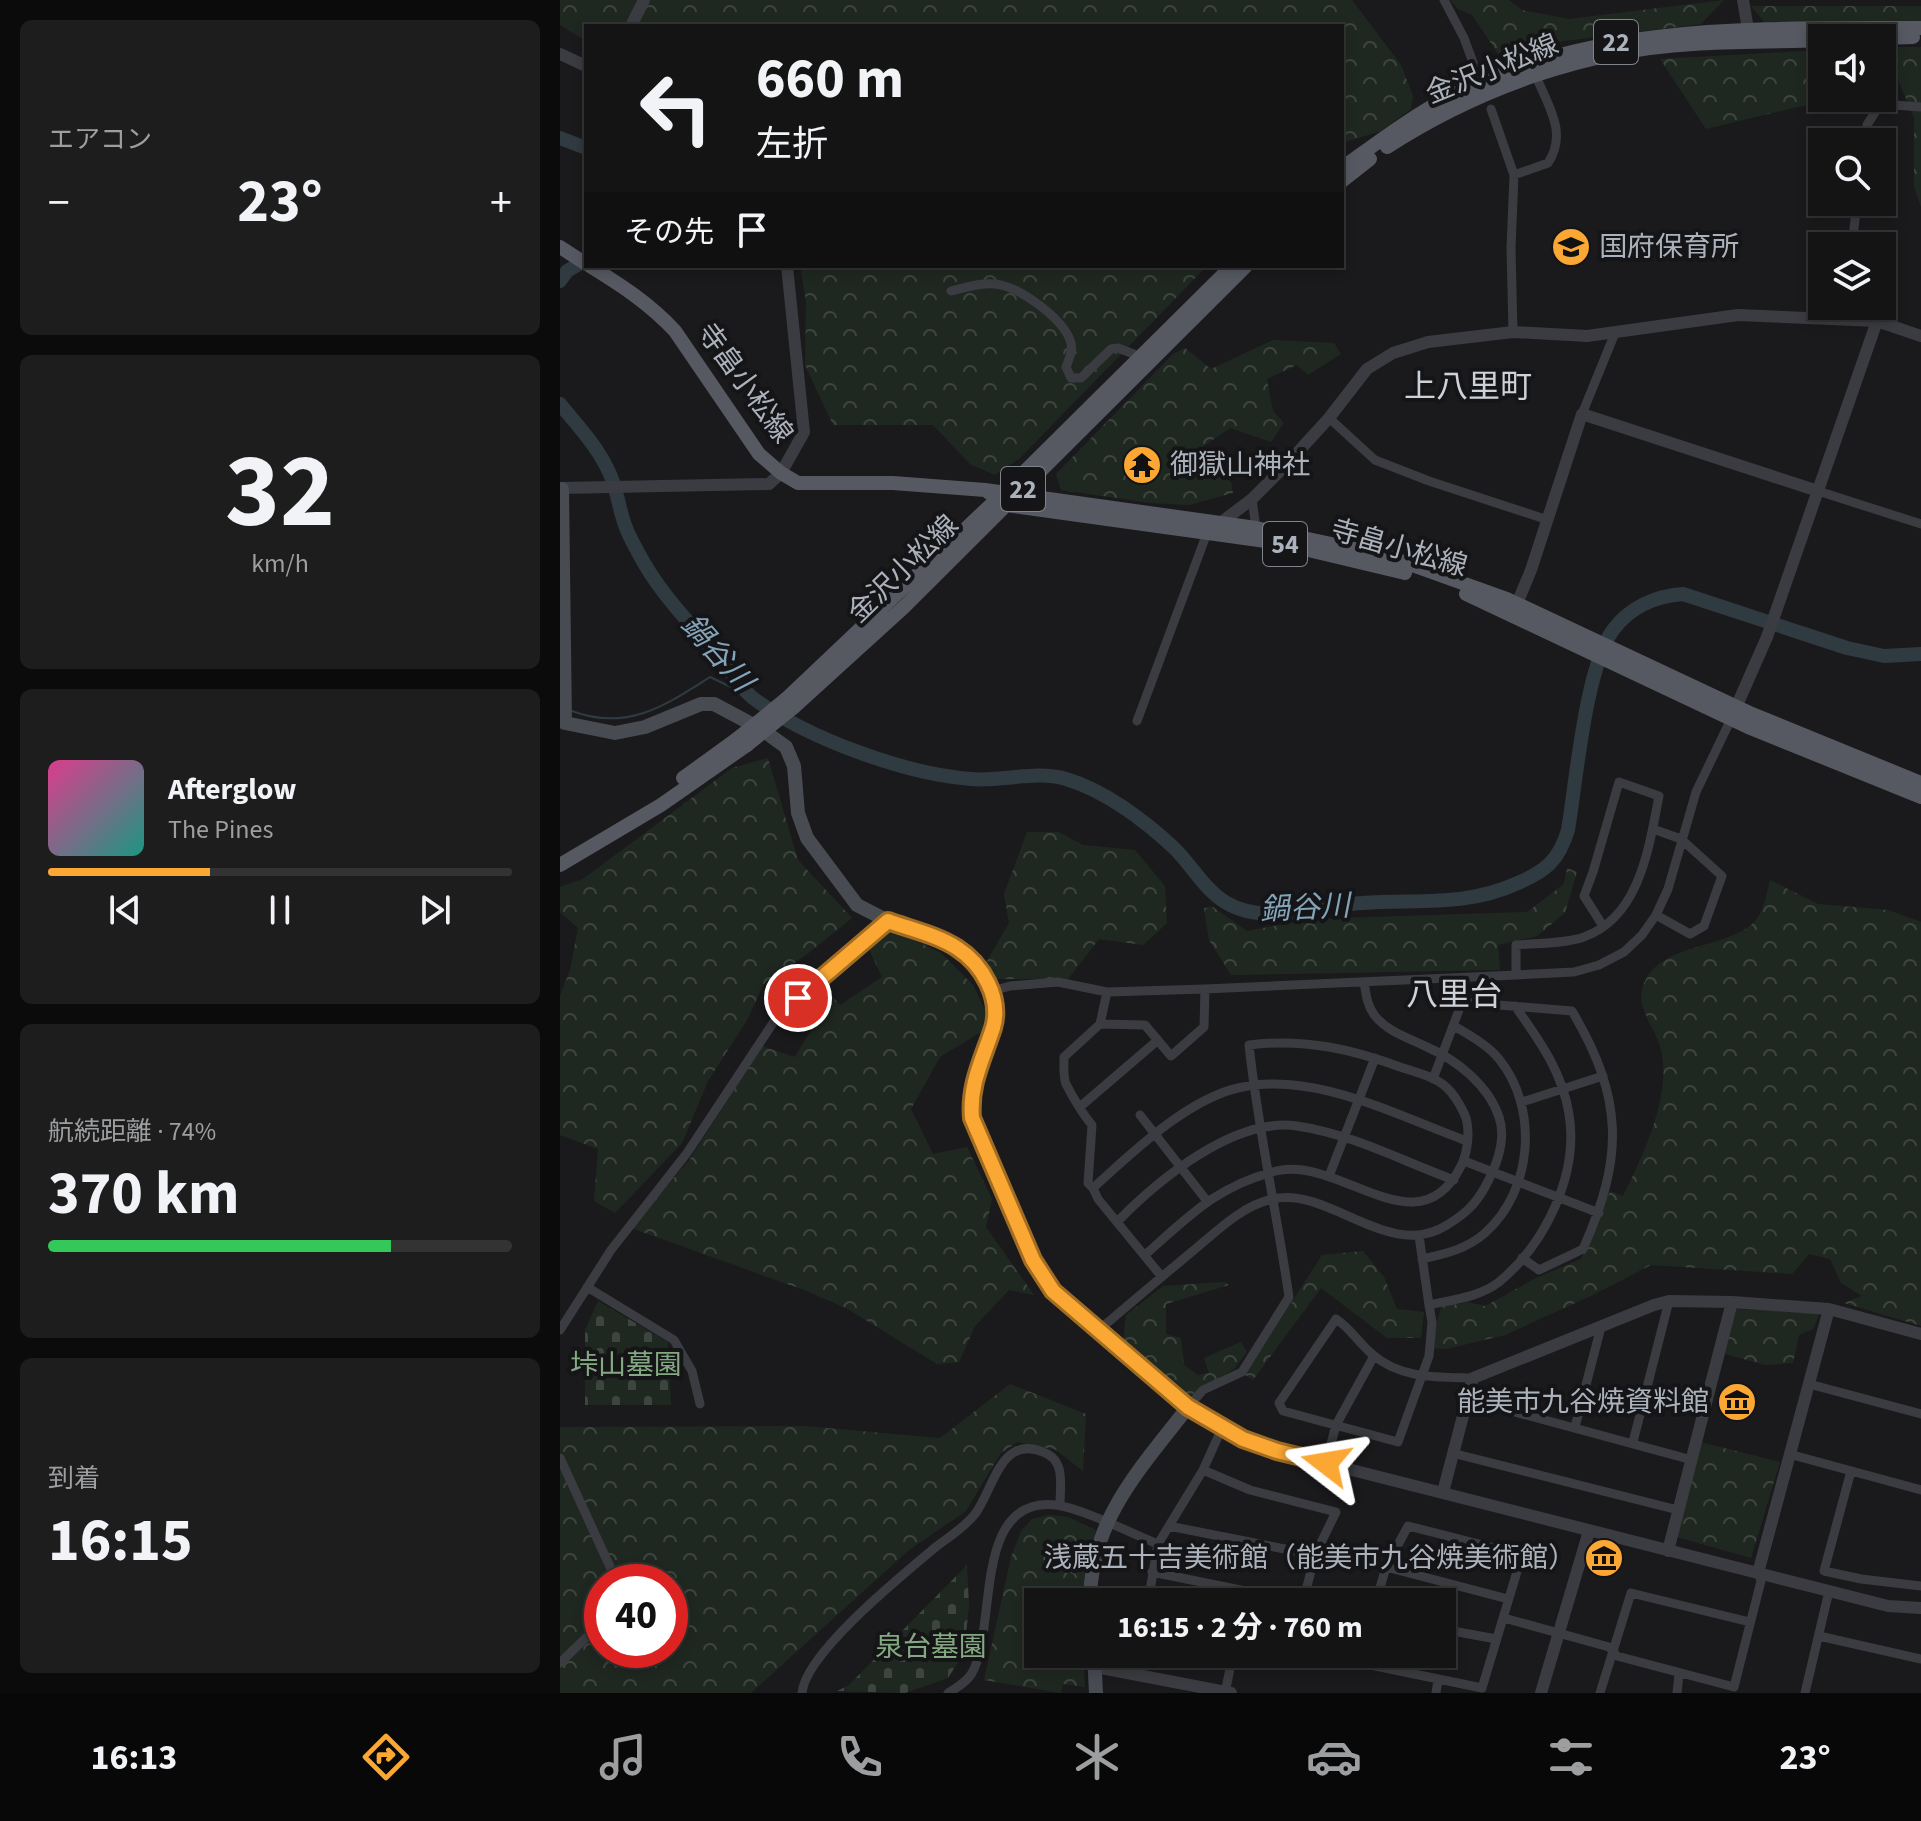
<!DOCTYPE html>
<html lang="ja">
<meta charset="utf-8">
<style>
:root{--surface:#141415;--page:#1d1d1e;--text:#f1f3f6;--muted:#9d9ea0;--line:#333334;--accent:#faa734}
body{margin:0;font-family:"Source Sans 3","Noto Sans JP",sans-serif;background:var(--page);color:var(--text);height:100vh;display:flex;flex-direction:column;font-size:30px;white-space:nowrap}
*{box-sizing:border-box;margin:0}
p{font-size:26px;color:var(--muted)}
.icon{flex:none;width:44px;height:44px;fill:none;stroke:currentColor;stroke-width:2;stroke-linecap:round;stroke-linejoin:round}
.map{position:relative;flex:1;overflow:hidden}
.panel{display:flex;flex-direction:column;gap:20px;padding:20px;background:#0b0b0c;width:560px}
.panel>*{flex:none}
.banner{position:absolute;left:24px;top:24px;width:760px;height:244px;border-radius:0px;box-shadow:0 4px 12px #0003,0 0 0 2px var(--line);background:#141415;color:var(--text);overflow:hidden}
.tools{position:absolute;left:1248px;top:24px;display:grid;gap:16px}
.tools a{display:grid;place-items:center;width:88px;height:88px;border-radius:0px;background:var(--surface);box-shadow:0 4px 12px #0003,0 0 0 2px var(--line);font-size:40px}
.speed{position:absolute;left:24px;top:1564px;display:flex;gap:16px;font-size:40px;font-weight:700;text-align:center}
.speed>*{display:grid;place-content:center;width:104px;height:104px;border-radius:50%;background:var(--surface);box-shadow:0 4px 12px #0003,0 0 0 2px var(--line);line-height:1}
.speed .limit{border:12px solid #d22;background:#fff;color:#111}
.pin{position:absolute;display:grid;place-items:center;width:68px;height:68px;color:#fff;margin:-34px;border:4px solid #fff;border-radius:50%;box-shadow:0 2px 8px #0007}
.me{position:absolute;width:88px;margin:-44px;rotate:284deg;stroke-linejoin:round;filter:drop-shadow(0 0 6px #0008)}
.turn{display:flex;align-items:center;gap:28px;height:168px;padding:0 40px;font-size:36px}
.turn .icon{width:104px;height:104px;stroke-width:2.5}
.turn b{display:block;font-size:56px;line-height:68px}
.then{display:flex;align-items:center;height:76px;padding:0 40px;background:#0003;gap:16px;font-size:30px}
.big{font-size:60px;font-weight:700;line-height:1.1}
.panel .widget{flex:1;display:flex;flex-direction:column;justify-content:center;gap:12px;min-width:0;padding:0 28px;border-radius:12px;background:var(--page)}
.panel .dial{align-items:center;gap:0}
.dial b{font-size:104px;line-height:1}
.song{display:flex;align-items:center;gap:24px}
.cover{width:96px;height:96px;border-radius:12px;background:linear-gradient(135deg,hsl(330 70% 55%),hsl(170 70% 35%))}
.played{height:8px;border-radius:4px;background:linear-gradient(90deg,var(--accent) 35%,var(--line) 35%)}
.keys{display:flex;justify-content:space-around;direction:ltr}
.heat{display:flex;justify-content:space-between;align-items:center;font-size:44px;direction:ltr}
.charge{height:12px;border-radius:6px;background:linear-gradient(90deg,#34c759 74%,var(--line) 0)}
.trip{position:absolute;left:464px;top:1588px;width:432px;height:80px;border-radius:0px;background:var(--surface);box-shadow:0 4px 12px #0003,0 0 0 2px var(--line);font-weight:700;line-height:80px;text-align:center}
.tabs{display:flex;height:128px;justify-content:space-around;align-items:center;background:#080808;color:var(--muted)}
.tabs .icon{width:56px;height:56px}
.tabs .current{color:var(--accent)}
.tabs b{font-size:36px;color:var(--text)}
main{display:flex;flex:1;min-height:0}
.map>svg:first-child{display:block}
.forest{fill:url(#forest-crowns);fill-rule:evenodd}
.cemetery{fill:url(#cemetery-stones)}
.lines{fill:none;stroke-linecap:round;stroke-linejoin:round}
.stream{stroke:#2f3b41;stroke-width:2}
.river{stroke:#2f3b41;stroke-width:14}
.minor{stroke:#3b3c41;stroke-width:9}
.tertiary{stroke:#3b3c41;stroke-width:12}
.secondary{stroke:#484b52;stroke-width:14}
.primary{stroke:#565961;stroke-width:14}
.primary-bridge{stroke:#565961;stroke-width:14}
.route-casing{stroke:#a26d22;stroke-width:20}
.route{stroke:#faa734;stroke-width:14}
.labels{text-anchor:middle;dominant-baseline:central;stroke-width:8;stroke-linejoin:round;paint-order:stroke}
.shield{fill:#151517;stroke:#7f838a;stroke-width:2}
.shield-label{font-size:26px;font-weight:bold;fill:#acb2bc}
.street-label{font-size:28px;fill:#acb2bc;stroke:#151517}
.poi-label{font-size:28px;fill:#acb2bc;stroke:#151517;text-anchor:start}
.park-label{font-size:28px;fill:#83a882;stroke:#151517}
.water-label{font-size:30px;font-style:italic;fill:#82a3b8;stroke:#151517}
.quarter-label{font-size:32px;fill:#cdd1d8;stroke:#151517}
</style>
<main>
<section class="panel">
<div class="widget"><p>エアコン</p>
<div class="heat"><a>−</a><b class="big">23°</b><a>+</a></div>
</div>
<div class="widget dial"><b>32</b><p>km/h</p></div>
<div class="widget">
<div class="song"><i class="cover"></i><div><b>Afterglow</b><p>The Pines</p></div></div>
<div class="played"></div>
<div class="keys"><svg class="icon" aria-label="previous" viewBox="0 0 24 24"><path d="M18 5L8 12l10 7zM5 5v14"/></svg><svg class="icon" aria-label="pause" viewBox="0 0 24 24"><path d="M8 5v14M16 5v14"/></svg><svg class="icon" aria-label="next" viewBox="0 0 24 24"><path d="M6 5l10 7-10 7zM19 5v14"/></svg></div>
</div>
<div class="widget"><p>航続距離 · 74%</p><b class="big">370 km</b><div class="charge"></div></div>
<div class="widget"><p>到着</p><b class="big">16:15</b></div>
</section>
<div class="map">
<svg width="1361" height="1693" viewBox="0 0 1361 1693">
<defs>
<pattern id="forest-crowns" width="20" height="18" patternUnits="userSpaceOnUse" patternTransform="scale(2)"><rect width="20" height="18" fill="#1f2820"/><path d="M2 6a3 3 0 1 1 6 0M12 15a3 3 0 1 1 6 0" fill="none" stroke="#3d453e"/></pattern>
<pattern id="cemetery-stones" width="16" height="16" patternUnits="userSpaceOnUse" patternTransform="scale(2)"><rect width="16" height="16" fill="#1f2820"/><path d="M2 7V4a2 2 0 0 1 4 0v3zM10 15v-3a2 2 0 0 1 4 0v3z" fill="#3d453e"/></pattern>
</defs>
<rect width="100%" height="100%" fill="#1a1a1c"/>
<!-- forest -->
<path class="forest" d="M0 0H792L841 65 853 96 851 109 821 131 782 143V26H26V41L0 25Z
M890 0H949L962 10 1009 19 1164 0 1141 24 1004 41 943 61 912 15 898 9Z
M1191 6H1361V24L1207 25Z
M1322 47H1361V207L1354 187V118L1332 65 1322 73Z
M1262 50V98H1292L1288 101 1237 107 1146 129 1100 59Z
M240 266H647L460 458 435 475 410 464 373 425H273L245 365 246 301Z
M713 340 774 343 781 354 748 375 737 365 707 379 713 411 724 423 711 442 670 428 632 454 671 482 673 493 629 505 591 503 501 490 496 474 613 354 625 348 651 369Z
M208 758 238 860 292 918 246 955 204 984 187 1020 148 1081 122 1143 55 1213 34 1201 38 1149 0 1135V996L10 970 18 928 0 912V887L23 879 172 768Z
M467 832H499L523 845 575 850 605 886 607 923 583 945 539 939 508 979H437L424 966 449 923 444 894Z
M1007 868 1017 872 1005 913 977 936 938 945 940 970 671 975 649 940 644 908 653 907 687 931 750 919 967 912 1004 884Z
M1210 880 1258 904 1328 910 1361 922V1326L1284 1303 1302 1296 1281 1283 1270 1259 1249 1254 1232 1274 1091 1265 1033 1295 945 1335 886 1349 871 1348 881 1307 908 1302 925 1306 974 1279 1021 1259 1050 1191 1063 1196C1083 1156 1112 1095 1101 1050 1097 1030 1075 1008 1083 986 1099 941 1170 950 1196 920 1204 910 1207 892 1210 880Z
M328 927 381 953 413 985 426 1012 421 1032 380 1057 351 1109 373 1154 407 1147 432 1199 426 1227 474 1295 449 1290 415 1326 399 1362 377 1364 286 1308 244 1290 71 1228 130 1159 202 1046 235 1057 254 1025 233 1008 261 985 280 1005 322 977 307 945Z
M803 1251 824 1277 837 1309 864 1312 861 1338H827L761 1288 693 1380 685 1375 762 1255Z
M665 1282 669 1285 606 1304V1334L621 1338 624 1365 638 1375 649 1373 644 1358 681 1342 687 1352 674 1369 630 1396 620 1392 563 1343 566 1315 603 1286Z
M1175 1309 1258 1312 1259 1315 1253 1329 1239 1335 1233 1363 1205 1365 1165 1354Z
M450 1384 526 1414 523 1471 496 1450 457 1442 440 1454 406 1511 349 1550 191 1693H0V1427L244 1426 380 1438ZM42 1582H110V1650H42Z
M1140 1442 1220 1462 1191 1558 1117 1537Z
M488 1515 508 1517 536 1530 526 1559 522 1602H478V1654H523L525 1687 503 1684 501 1693 424 1680 451 1557 461 1531 472 1519Z"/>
<!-- cemetery -->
<path class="cemetery" d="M38 1301 108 1342 111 1405H25V1330Z
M407 1565 409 1606 404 1653 388 1678 345 1693 277 1691 289 1685Z"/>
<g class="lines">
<!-- stream -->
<path class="stream" d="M12 711C67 732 106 705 150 677L190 696"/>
<!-- river -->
<path class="river" d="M0 138 26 148
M0 281 7 271 26 260
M0 404C17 425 37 446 48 470 56 485 58 503 63 519 66 531 73 543 79 554 97 589 126 619 152 649 165 664 178 686 193 698 246 738 345 774 411 779 443 782 475 770 506 779 544 790 584 820 613 847 631 864 644 889 665 902 705 927 760 905 802 903 859 899 905 907 958 883 986 871 999 860 1008 830 1016 782 1026 666 1053 630 1070 607 1096 596 1123 594L1287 648 1324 656 1361 654"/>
<!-- minor -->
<path class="minor" d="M884 0 904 38 915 68
M931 109 954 175 951 248 953 332
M1305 142 1307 125 1317 109 1334 105 1361 107
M954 175 988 163C1008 133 988 106 976 76
M1292 246 1297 202
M391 291C407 287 425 281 441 285 463 290 505 320 511 343 513 351 509 359 506 367L511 378H521L551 349 558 348 579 356
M1022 414 1055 333
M769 418 815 460 869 481 988 520
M1258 491 1361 524
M692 499 696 528
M577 721 647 533
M1093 829 1121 839 1162 876 1144 926 1130 934 1096 915
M956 975V945C978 943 1003 944 1024 937 1080 917 1089 847 1099 796L1059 782 1033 872 1024 896 1043 926
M432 991 450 986 498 982 547 992 645 989 956 975 1014 972 1039 965 1064 952 1082 935 1096 915 1108 889 1136 792 1171 719
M540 1024 547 992
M873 1079 902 1002 1012 1011C1064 1099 1064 1157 1023 1249L979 1270 962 1258
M962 1102 1043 1076
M521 1106 598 1040
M580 1115 647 1201
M904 1161 1039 1213
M769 1176 815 1058
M533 1188 528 1183 532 1125C524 1116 512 1096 506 1084 503 1077 504 1065 504 1057L540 1024 585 1025 611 1056 644 1027 645 989
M557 1222C598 1180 674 1117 737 1126 792 1134 842 1161 894 1180
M859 1236 869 1305C892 1300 920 1297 939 1282 985 1244 1019 1175 1009 1114 1002 1071 979 1040 955 1006
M585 1255C629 1216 657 1186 716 1171 780 1155 858 1252 901 1166 908 1152 911 1128 904 1113 900 1105 894 1094 887 1088 876 1077 858 1073 843 1068 792 1049 744 1038 689 1045 698 1130 717 1213 729 1297L682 1372 643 1390 628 1407
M862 1259C885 1254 907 1249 925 1233 973 1191 979 1108 939 1059 928 1045 909 1035 894 1026
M602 1277 538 1199 533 1188C572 1153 626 1100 678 1088 753 1070 838 1116 907 1141
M27 1287 114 1340 132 1371 140 1404
M869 1305 872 1322 869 1356 838 1442 723 1411 719 1403 776 1319C790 1328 799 1343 812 1354 840 1379 878 1377 913 1378
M0 1330 51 1250 127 1153 219 1014 328 921
M539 1330C568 1305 598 1280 628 1255 653 1235 680 1206 713 1199 769 1186 829 1262 887 1225 905 1214 915 1205 925 1187 936 1167 947 1140 939 1117 929 1086 897 1060 867 1047 849 1038 828 1032 815 1016 807 1006 806 994 804 982
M1249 1384 1361 1414
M907 1399 1132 1460
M1015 1427 1041 1327
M1073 1442 1109 1301
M892 1453 1118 1510
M1229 1454 1361 1490
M0 1458 57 1582
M766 1463 776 1425 814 1356
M643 1470 690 1490 776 1512 755 1555 743 1602
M1291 1471 1264 1571 1301 1579 1361 1586
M609 1526 755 1555
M826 1567 948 1599
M592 1572 740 1602
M588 1602 598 1544 643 1470 662 1428
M944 1618 1049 1647 1057 1656 1174 1687 1201 1581 1198 1573
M882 1629 936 1639
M1259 1636 1361 1659
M803 1654 801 1663 922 1688 962 1555 848 1526 826 1567 816 1602
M0 1663 42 1622
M242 1693C245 1653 345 1573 377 1546 389 1537 405 1527 415 1514 433 1491 440 1434 483 1452 506 1460 500 1485 500 1505
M388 1693C396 1688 407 1682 412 1673 438 1628 411 1496 496 1505 521 1508 573 1534 598 1544
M665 1693 673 1654
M876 1693 878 1680
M1040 1693 1071 1593 1190 1622
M1117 1693 1119 1674
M1245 1693 1269 1591"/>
<!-- tertiary -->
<path class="tertiary" d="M1183 0 1188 29
M71 26 84 0
M0 54 26 66
M0 488 209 484 221 473 244 432 227 266
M655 527 692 499 727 464 769 418 807 369 833 353 868 342 953 332 1027 336 1178 315 1317 321 1361 336
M954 611 971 570 1022 414 1258 491
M1174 712 1207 637 1317 321
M628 1407 683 1439 717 1451 1269 1591 1328 1606 1361 1608
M883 1492 913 1378 1094 1305 1109 1301 1172 1302 1269 1309 1361 1334
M1108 1551 1172 1302
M1198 1573 1269 1309
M536 1667 671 1693
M981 1693 1029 1531"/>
<!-- secondary -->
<path class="secondary" d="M2 489 5 723 55 733 85 727 141 704H154L201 729 226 747 234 766 238 813 247 838 297 905 328 921 397 948 417 966 432 991 435 1007 434 1024 414 1077 410 1101 412 1118 473 1260 493 1291 628 1407C581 1468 530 1520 530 1602
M534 1654 536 1693"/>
<!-- primary -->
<path class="primary" d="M1322 38 1353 37
M827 147C917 89 1025 50 1133 44 1176 41 1219 42 1262 40
M782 168C817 143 851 117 889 97 1035 21 1202 29 1361 28
M782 181 810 159
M0 247 26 264
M30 266C61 285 90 304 115 331L199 454 221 473 238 483H333L425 490 696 528 827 556 947 599 1192 714 1361 783
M428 492 446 505 719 543 845 573
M906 594 1188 727 1361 797
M226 699 437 499 672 266
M234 707 344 607 686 266
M123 778 177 739
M0 865 101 805 187 745"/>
<!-- primary-bridge -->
<path class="primary-bridge" d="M177 739 226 699
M187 745 234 707"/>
</g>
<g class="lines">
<defs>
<path id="route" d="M238 998 328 921C350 929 377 935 397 948 422 964 442 998 433 1028 423 1059 409 1084 412 1118L473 1260 493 1291 628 1407 683 1439 717 1451 766 1463"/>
</defs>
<!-- route casing -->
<use href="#route" class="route-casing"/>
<!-- route -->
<use href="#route" class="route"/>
</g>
<!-- icons -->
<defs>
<symbol id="school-disc" viewBox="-11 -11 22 22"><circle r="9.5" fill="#faa734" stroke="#151517"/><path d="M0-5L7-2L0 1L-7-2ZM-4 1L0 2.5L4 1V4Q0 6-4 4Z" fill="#111"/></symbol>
<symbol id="temple-disc" viewBox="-11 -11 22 22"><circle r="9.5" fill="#faa734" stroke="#151517"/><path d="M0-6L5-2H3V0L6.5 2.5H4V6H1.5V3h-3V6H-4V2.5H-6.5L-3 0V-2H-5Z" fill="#111"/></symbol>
<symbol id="museum-disc" viewBox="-11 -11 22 22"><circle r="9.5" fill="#faa734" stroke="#151517"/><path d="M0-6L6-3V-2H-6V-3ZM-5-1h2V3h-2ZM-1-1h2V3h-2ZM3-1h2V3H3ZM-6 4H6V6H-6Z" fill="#111"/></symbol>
</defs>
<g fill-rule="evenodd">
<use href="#school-disc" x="989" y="225" width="44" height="44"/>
<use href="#temple-disc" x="560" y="443" width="44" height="44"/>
<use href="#museum-disc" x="1155" y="1380" width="44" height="44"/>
<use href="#museum-disc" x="1022" y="1536" width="44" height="44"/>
</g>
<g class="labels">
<!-- shield labels -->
<g class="shield">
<rect x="1034" y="20" width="44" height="44" rx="6"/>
<rect x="441" y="467" width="44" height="44" rx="6"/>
<rect x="703" y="522" width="44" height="44" rx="6"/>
</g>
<g class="shield-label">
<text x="1056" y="42">22</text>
<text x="463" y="489">22</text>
<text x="725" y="544">54</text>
</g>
<!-- street labels -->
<g class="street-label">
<text transform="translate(932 69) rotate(-22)">金沢小松線</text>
<text transform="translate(185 383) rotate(54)">寺畠小松線</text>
<text transform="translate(839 548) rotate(16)">寺畠小松線</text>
<text transform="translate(343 569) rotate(-44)">金沢小松線</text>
</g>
<!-- poi labels -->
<g class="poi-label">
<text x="1039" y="247">国府保育所</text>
<text x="610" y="465">御獄山神社</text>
<text x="1149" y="1402" text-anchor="end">能美市九谷焼資料館</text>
<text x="1016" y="1558" text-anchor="end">浅蔵五十吉美術館（能美市九谷焼美術館）</text>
</g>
<!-- park labels -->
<g class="park-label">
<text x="66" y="1365">垰山墓園</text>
<text x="371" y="1647">泉台墓園</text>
</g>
<!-- water labels -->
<g class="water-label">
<text transform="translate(157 653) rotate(49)">鍋谷川</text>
<text transform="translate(745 908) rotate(-3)">鍋谷川</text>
</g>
<!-- quarter labels -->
<g class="quarter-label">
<text x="908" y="387">上八里町</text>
<text x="894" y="995">八里台</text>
</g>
</g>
</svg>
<div class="tools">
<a><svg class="icon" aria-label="sound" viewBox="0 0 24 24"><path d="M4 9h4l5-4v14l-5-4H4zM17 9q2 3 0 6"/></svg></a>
<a><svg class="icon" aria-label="search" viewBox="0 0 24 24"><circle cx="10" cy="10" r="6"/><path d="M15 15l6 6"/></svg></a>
<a><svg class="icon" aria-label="layers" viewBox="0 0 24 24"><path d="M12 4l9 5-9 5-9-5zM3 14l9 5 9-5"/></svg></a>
</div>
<div class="speed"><div class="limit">40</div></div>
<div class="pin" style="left:238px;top:998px;background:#d93025"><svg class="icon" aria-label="arrive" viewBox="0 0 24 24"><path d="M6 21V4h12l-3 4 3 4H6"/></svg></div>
<svg class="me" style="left:766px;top:1463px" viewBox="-20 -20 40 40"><path d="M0-17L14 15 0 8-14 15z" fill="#faa734" stroke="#fff" stroke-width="4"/></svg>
<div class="trip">16:15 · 2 分 · 760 m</div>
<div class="banner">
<div class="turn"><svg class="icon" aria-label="left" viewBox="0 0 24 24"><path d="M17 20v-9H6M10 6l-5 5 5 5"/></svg><div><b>660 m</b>左折</div></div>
<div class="then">その先<svg class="icon" aria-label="arrive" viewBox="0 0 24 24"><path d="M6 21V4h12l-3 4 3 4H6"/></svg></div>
</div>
</div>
</main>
<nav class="tabs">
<b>16:13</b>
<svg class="icon current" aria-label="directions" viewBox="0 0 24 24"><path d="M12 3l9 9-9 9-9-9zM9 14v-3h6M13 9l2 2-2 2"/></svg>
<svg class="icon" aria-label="music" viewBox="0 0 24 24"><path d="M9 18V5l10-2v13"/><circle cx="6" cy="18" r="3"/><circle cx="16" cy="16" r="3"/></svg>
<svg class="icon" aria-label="phone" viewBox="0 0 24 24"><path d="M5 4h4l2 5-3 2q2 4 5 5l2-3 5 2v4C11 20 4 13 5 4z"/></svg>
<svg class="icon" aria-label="climate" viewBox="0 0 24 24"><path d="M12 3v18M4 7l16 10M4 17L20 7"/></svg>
<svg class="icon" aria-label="car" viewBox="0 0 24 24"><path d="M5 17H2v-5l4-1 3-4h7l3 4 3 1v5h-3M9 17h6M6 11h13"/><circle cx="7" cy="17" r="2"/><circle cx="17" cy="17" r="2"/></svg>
<svg class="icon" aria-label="filters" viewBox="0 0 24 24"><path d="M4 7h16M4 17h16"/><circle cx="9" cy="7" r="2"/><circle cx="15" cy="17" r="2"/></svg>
<b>23°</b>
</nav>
